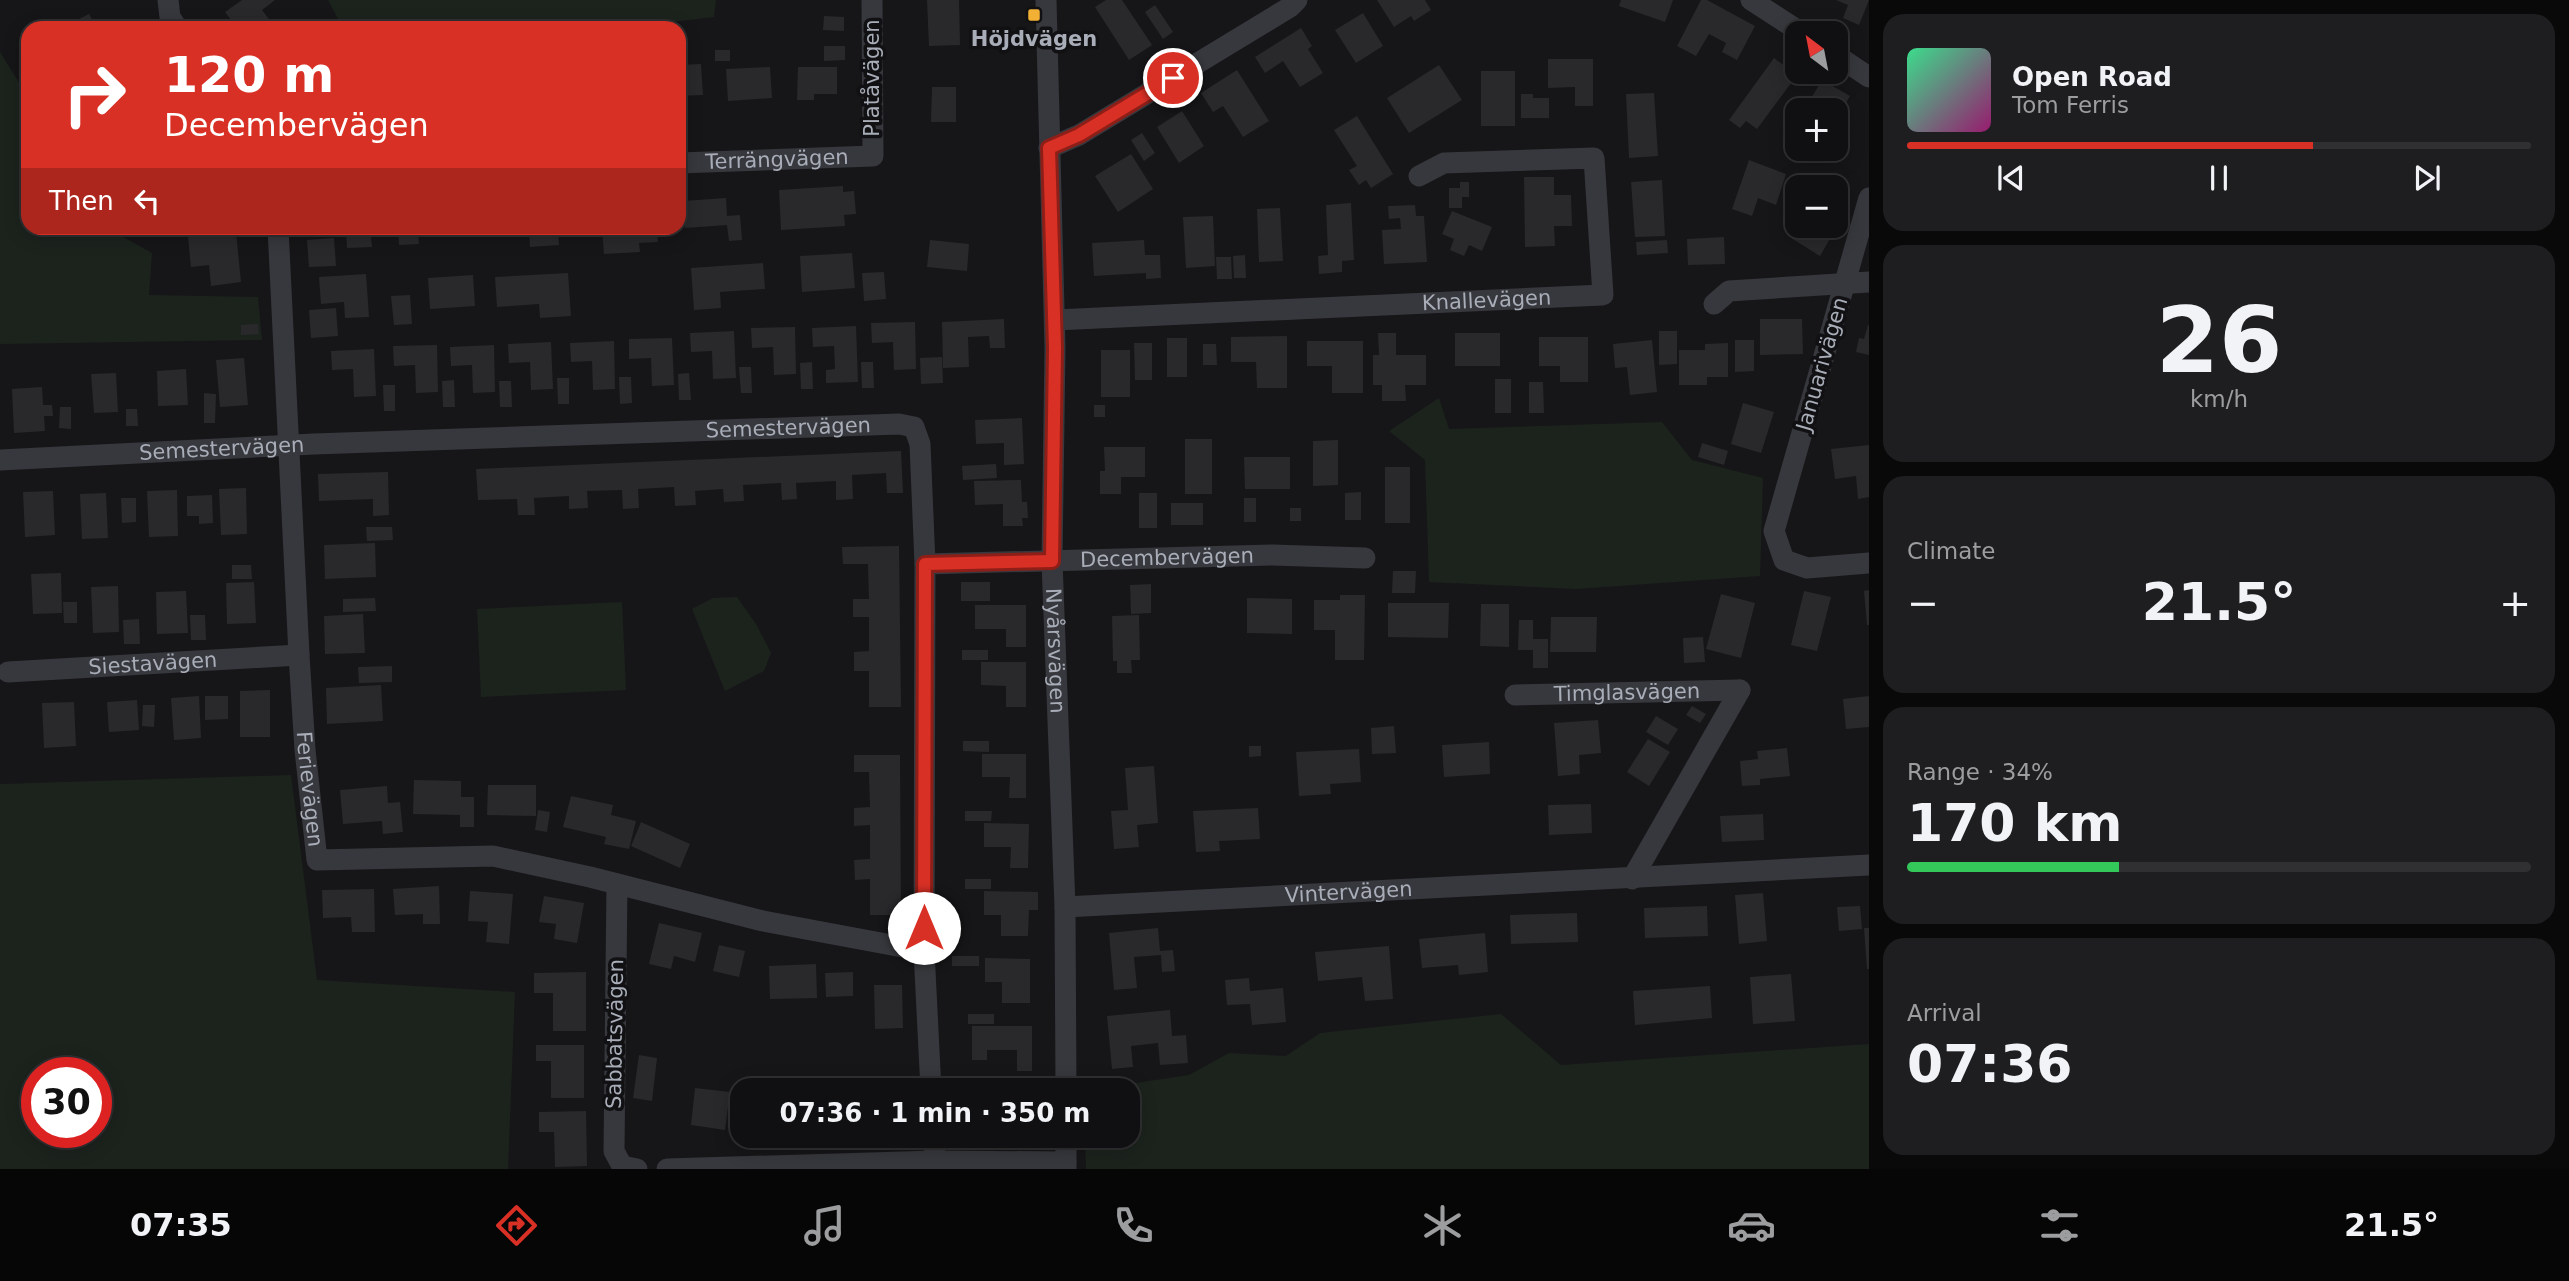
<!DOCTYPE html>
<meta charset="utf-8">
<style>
:root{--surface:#101012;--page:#1e1e20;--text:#f1f3f6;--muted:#9c9d9f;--line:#303032;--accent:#d93025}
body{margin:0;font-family:"DejaVu Sans",sans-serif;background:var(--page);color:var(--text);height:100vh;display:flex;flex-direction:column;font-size:26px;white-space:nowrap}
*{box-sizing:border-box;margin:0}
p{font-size:23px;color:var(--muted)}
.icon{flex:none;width:38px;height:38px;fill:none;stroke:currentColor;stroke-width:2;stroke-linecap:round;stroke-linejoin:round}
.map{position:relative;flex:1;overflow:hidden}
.side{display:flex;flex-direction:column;gap:14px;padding:14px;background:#09090a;width:700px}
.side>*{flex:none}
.hud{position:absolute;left:21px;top:21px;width:665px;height:214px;border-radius:21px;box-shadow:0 4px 18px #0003,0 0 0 2px var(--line);background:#d93025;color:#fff;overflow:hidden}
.needle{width:46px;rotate:328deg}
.tools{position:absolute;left:1785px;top:21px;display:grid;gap:14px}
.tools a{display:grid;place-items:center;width:63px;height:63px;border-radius:14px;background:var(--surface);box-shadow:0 4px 18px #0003,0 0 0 2px var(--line);font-size:35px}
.speed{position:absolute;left:21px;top:1057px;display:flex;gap:14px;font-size:35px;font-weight:700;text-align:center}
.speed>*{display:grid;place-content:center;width:91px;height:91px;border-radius:50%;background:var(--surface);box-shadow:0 4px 18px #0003,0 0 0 2px var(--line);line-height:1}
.speed .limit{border:10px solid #d22;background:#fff;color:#111}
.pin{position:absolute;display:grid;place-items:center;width:60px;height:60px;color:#fff;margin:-30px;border:4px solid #fff;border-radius:50%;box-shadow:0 2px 7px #0007}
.me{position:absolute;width:77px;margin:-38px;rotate:0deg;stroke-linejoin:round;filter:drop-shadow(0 0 5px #0008)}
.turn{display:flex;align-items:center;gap:24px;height:147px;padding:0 28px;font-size:32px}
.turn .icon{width:91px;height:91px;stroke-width:2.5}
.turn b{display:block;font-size:49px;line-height:60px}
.then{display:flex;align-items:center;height:66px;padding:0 28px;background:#0003;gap:14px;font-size:26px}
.big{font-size:52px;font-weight:700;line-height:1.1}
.side .tile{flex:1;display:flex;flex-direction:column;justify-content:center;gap:10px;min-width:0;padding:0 24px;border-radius:21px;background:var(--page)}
.side .dial{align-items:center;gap:0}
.dial b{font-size:91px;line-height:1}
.song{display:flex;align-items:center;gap:21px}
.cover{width:84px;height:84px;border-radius:10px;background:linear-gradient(135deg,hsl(150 70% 55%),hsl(320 70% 35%))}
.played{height:7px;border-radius:4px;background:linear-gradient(90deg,var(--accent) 65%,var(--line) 65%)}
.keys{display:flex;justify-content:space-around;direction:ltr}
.heat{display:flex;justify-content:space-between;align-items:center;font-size:38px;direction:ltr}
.charge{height:10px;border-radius:5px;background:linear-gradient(90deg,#34c759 34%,var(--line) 0)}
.trip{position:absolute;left:730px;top:1078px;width:410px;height:70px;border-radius:21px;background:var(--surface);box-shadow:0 4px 18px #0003,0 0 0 2px var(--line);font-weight:700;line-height:70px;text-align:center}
.dock{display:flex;height:112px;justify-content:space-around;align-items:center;background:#060607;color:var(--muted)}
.dock .icon{width:49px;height:49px}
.dock .selected{color:var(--accent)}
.dock b{font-size:32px;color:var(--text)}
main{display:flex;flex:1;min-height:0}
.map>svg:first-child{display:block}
.green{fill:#1c231d;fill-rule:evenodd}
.building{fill:#29292c}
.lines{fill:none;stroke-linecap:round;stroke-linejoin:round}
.street{stroke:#37383d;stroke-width:21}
.route-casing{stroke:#8d1f18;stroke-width:18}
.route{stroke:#d93025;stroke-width:12}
.poi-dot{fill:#f2b134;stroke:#111113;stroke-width:2.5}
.labels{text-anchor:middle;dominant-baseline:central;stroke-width:7;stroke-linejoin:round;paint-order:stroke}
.poi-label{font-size:21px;font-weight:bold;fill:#a8adb8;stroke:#111113}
.street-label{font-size:21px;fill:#a8adb8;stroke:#111113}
</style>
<main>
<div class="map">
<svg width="1869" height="1169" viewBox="0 0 1869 1169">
<rect width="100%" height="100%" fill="#161618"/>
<!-- green -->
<path class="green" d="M328 0H716L714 17 620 28H343Z
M0 52 28 97V228H107L152 253 149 295 258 297 262 340 0 344Z
M1439 398 1449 429 1662 422 1692 460 1763 478 1760 576 1576 589 1429 582 1425 460 1389 431Z
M737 597 756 624 771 653 764 671 725 691 692 609 713 598Z
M622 602 626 690 481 697 477 609Z
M291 775 317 980 515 992 508 1169H0V784ZM37 1073H96V1132H37Z
M1501 1014 1561 1065 1869 1044V1169H1086L1085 1136H1127V1090H1089L1189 1075 1229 1053 1286 1056 1320 1033Z"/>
<!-- building -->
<path class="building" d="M242 0H275L262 10 275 27 237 28 225 12Z
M927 0H959L960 45 929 46Z
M1106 0H1122L1152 45 1129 60 1095 7Z
M1377 0H1425L1431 10 1414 21 1411 16 1394 27Z
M1621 0H1673L1665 22 1619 6Z
M1701 0H1707L1755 26 1737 60 1722 52 1726 43 1709 34 1696 56 1677 46Z
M1836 0H1869L1859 25 1843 18 1848 5Z
M1155 5 1173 32 1163 39 1145 12Z
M1363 13 1383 46 1356 63 1335 30Z
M89 14 97 28H69L67 25Z
M824 16 844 17V31L823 30Z
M1301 28 1312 46 1308 49 1323 73 1300 87 1283 61 1265 73 1255 57Z
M824 46H845V60L824 61Z
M715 50H730V61H715Z
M1774 58 1797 75 1757 129 1746 121 1740 128 1729 120Z
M1548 59H1593V106H1575V87L1548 88Z
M701 64 703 95 679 96V65Z
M1439 65 1462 100 1409 133 1387 98Z
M770 67 772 98 728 101 726 69Z
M798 67H837V94H814V100H797Z
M1237 70 1269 121 1243 137 1223 106 1213 112 1201 93Z
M1481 71H1515V126H1481Z
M1822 80 1850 96 1836 120V110H1816L1807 105Z
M932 87H956V122H931Z
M1654 93 1658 156 1629 158 1626 94Z
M1521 94H1533V98H1549V118H1521Z
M1182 111 1204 146 1179 163 1157 127Z
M1357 116 1393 174 1371 188 1366 180 1359 185 1349 170 1357 166 1334 130Z
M1142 133 1155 153 1144 161 1131 140Z
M1131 154 1153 189 1118 212 1095 176Z
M1749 160 1786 174 1776 205 1758 198 1752 216 1732 209Z
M1524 177H1554V195H1571L1572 226H1554L1555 246 1525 247Z
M1662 180 1665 236 1635 237 1631 182Z
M1460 182H1469V197H1462V208H1449V188H1460Z
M843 186V192L854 191 856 214 844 215 845 226 781 230 779 190Z
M726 198 727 216 740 215 742 240 729 241 727 225 685 228 683 201Z
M1351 203 1354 260 1342 261V272L1319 274 1318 256 1328 255 1326 205Z
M1415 205 1416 216H1424L1427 262 1384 264 1382 230 1401 229 1400 218 1389 219 1388 206Z
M1280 208 1283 261 1259 262 1257 209Z
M1452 211 1492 227 1482 251 1469 245 1464 256 1450 250 1454 239 1442 234Z
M1213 216 1215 266 1186 268 1183 217Z
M1797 221V226H1823L1820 231 1831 237 1820 256 1788 236Z
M323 228H370L372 247 347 248 346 232 323 233Z
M398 228H418L419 244 399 245Z
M425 228H474L475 234 425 237Z
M510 228H558L559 245 530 247 529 230 510 231Z
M602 228H657L658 242 639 243 640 252 604 254Z
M236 232 241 282 211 286 209 265 191 267 188 237Z
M1724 237 1725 264 1688 265 1687 239Z
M334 238 336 266 309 267 307 240Z
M930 240 969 244 967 271 927 267Z
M1144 240 1145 255H1160L1161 278 1146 279V273L1094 276 1092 243Z
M1667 240 1668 253 1637 255 1636 242Z
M852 253 855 288 802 292 800 256Z
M1245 255 1246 278H1234L1233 256Z
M1216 257H1231L1232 279H1217Z
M763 263 765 289 720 292 721 308 694 310 691 268Z
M884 272 886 299 864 301 862 273Z
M568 273 571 316 540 318 539 304 497 307 495 277Z
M366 274 369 317 345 318 344 302 321 304 319 277Z
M473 275 475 306 430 309 428 278Z
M410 295 412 324 394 325 391 296Z
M336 308 338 336 311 338 309 310Z
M1004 319 1005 348H990L989 336 968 337 969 367 943 368 942 322Z
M1760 319H1802L1803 354 1760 355Z
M915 322 916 369 894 370 893 342 872 343 871 323Z
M258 324 259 334 241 335V325Z
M1868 325H1869V355L1856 352 1859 338 1864 339Z
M856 326 858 382 826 383V370L835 369 834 346 813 347 812 328Z
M795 327 796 374 774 375 773 347 752 348 751 328Z
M734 331 736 378 713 379 712 351 691 352 690 333Z
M1659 331H1677V364L1659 365Z
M1378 333H1396V355H1426V385H1405L1406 401H1382V385H1373V355H1379Z
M1455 333H1500V366H1455Z
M1287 336V388H1257L1256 362H1231V337Z
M1539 337H1588V382H1560V366H1539Z
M672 338 674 385 652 386 651 358 629 359V339Z
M1167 338H1187V377H1167Z
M1652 340 1657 392 1630 395 1627 367 1615 368 1613 344Z
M1735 340H1754V371L1735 372Z
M614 341 615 389 593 390 592 361 571 362 570 343Z
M1307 341H1363V393H1332V366H1307Z
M551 342 553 389 531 390 530 362 509 363 508 344Z
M1134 343H1152V380H1135Z
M1728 343V377H1707V385H1679V350H1705V344Z
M1203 344H1216L1217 365H1203Z
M437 345 438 392 416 393 415 365 394 366 393 346Z
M494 345 495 392 473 393 472 365 451 366 450 347Z
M374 349 376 396 354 397 353 369 332 370 331 351Z
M1101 350H1130V397H1101Z
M942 357 943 383 921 384 920 358Z
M244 358 248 405 220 407 216 360Z
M812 362 813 389H801L800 363Z
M861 362H873L874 388H862Z
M739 367H751L752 393H741Z
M186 369 188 405 158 406 157 371Z
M116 373 118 412 94 413 91 374Z
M689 373 691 400H679L678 374Z
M619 377H631L632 403 620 404Z
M557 378H569V404H558Z
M1495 379H1511V413H1495Z
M454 380 455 407H443L442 381Z
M499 381H511L512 407H500Z
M1529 382H1543L1544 413H1529Z
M383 385H395V411H384Z
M42 387 43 405H52L53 416H44L45 431 14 433 12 389Z
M204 393 216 394 215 423H204Z
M1743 403 1774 412 1761 453 1731 444Z
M1094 405H1105V417H1094Z
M60 407H71V429L59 428Z
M126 409H137L138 426H126Z
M1022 418 1024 464 1004 465V443L976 444 975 420Z
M1185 439H1212V494H1185Z
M1338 440V485L1313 486V441Z
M1702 443 1728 451 1724 465 1698 457Z
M1869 445V497L1858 499 1856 476 1835 479 1831 449Z
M1104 447H1145V477H1121V494H1100V471H1105Z
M901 451 903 493H887L886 473 852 475 853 499 836 500V481L796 483 797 499 782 500 781 483 743 485 744 501 724 502 723 489 695 491 696 505 675 506 674 487 638 489 639 508 623 509 622 490 587 491 588 508 569 509V496L534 498 535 515H518L517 499 478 500 476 469Z
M1244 457H1290V489H1245Z
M996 464 997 478 963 480 962 466Z
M1385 467H1410V523H1385Z
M388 472 389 515 373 516V499L319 501 318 474Z
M1021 480 1022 502H1027L1028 518H1022L1023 526H1003V504L975 505 974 481Z
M246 488 247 534 221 535 219 489Z
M177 490 178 536 149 537 147 491Z
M53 491 55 535 25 537 23 492Z
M1361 492V520H1345V493Z
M106 493 108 538 82 539 80 494Z
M1139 493H1157V528H1139Z
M212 495 213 523 199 524V516H187V496Z
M121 498H136V522L122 523Z
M1244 498H1256V522H1244Z
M1171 503H1203V525H1171Z
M1290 508H1301V521H1290Z
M366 527H392L393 540 367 541Z
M375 543 376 577 325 579 324 545Z
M899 546 901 707H869V671H854V652L869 651V617H853V599H869L868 564H843L842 547Z
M232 565H251L252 579H232Z
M1393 571H1416L1415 593H1392Z
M61 573 62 613 33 614 31 574Z
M254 582 256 623 227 624 226 583Z
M961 582H990V601H961Z
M1151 584V613L1131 614 1130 585Z
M118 586 119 632 93 633 91 587Z
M1869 590V625H1867L1864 591Z
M186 591 188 633 157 634 156 592Z
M1804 591 1831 597 1817 651 1791 645Z
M1721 594 1755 603 1741 658 1706 649Z
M1340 595H1365L1364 660H1335V630H1314V600H1340Z
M375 598 376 611 343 612V599Z
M1247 598 1292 599V634L1247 633Z
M63 602H77V623H64Z
M1388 603H1449L1448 638 1388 637Z
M1481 604H1509V647L1480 646Z
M975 605H1026V647H1006V629H975Z
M363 614 365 653 325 654 324 616Z
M190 615H205L206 640H191Z
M1139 615 1140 660H1131L1132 673H1117V661H1113L1112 616Z
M1551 617H1597L1596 652H1550Z
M139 619 140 644H124L123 620Z
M1519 620H1533V639H1548V668H1533V650H1518Z
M1703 637 1705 662 1684 663 1683 638Z
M962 650H988V660H962Z
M981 662H1026V707H1006V686L981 685Z
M392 666V682L359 683 358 667Z
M381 685 383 721 327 724 326 688Z
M270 690V737H240V691Z
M199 696 201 738 174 740 171 698Z
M205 696H228V719L205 720Z
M1869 696V727L1846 729 1843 699Z
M137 700 139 730 109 732 107 702Z
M74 702 76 746 44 748 42 703Z
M143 705H155L154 727 142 726Z
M1692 706 1706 714 1700 723 1686 715Z
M1656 716 1678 729 1668 745 1646 732Z
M1598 720 1601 753 1579 755 1580 774 1558 776 1554 723Z
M1394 726 1396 753 1372 754 1371 728Z
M1648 739 1670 752 1649 786 1627 772Z
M963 741H989V752L963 751Z
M1489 742 1490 774 1444 777 1442 745Z
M1249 746H1261V756L1249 757Z
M1787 748 1790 776 1760 779V785L1742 786 1740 761 1758 759 1757 751Z
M1359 749 1361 782 1330 784 1331 794 1299 796 1296 752Z
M982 754H1026V798H1009L1010 777H982Z
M854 755H900L901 915H870V879L855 880 854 860 870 859V825L854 826V808L870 807 869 772H854Z
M1154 766 1158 823 1137 825 1139 847 1114 849 1111 811 1128 810 1125 768Z
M414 780 461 781V797H474V827H460V815L413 814Z
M488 785H536V816L487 815Z
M387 786 388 803 400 802 403 832 383 834 382 821 343 824 340 790Z
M571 796 613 805 611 815 636 821 629 849 604 844 606 837 563 827Z
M1591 804 1592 833 1549 835 1548 805Z
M1258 808 1260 839 1219 841 1220 851 1196 852 1193 811Z
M538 810 550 812 547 832 535 830Z
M965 811H992L991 821H965Z
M1763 814 1764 840 1722 842 1720 816Z
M641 822 690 844 680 868 631 846Z
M984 823 1029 824 1028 868H1010L1011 847H984Z
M965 879H991V889H965Z
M439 886 440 924H423V914L395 915 393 889Z
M374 889 375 932H352L351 917 323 918 322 890Z
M470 891 513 894 509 944 486 942 488 922 468 921Z
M984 891 1038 892V910H1029L1028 936H1001V915H984Z
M1763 893 1767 941 1739 944 1735 895Z
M544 896 584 903 577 943 554 939 556 924 539 922Z
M1707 906 1708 936 1645 938 1644 908Z
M1860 906 1862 929 1839 931 1837 907Z
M1577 913 1578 942 1511 944 1510 915Z
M659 923 702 933 695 962 674 956 671 969 649 964Z
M1158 928 1160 951 1173 950 1175 971 1162 972 1161 955 1134 957 1137 988 1114 990 1109 933Z
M1864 928H1869V969H1867Z
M1485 933 1488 972 1459 975 1458 965 1422 968 1419 939Z
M719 945 745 951 739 977 713 971Z
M1389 946 1393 999 1365 1001 1362 977 1318 981 1315 952Z
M952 956H979V966H952Z
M985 958 1030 959V1003H1002V982H985Z
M816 964 817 998 770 999 769 966Z
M586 972V1031H553V993H534V973Z
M853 972V996L826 997 825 973Z
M1791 974 1795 1021 1753 1024 1750 977Z
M1249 978 1250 991 1283 988 1286 1022 1252 1025 1250 1004 1227 1005 1225 980Z
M874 985H902L903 1028 875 1029Z
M1710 986 1712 1018 1635 1025 1633 991Z
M1170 1010 1172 1036 1186 1035 1188 1063 1160 1065 1158 1043 1131 1046 1133 1067 1112 1069 1107 1016Z
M968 1014H994V1024H968Z
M972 1026H1032V1071H1017V1050H987V1060H972Z
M536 1045H584V1098H551V1061H536Z
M639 1055 657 1058 652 1101 633 1098Z
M695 1088 730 1092 725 1130 691 1125Z
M586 1111 587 1166 555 1167 554 1132H539V1112Z
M994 1136H1022V1147L994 1146Z"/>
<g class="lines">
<!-- street -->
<g class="street">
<path d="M168 0 170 17 177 28"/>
<path id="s1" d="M1046 0 1055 348 1052 561 1065 907 1066 1090"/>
<path d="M1751 0 1802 33"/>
<path d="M1836 55 1869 77"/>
<path d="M1049 148 1079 135 1290 7 1297 0"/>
<path id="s2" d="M679 163 873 156 872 0"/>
<path d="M1869 198 1774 531 1784 560 1807 568 1869 563"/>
<path id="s3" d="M278 228 299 655 305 750 317 860 493 856 590 877 763 921 924 951"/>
<path d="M1714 304 1729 291 1869 282"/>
<path id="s4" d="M1055 320 1603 295 1594 158 1444 163 1419 176"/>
<path id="s5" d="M0 460 314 444 899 424 914 427 920 444 925 564 924 951 931 1090"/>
<path id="s6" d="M925 564 1272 555 1365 558"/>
<path id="s7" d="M8 672 299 655"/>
<path id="s8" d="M1515 695 1740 690"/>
<path d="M1632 879 1740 690"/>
<path d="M617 884 614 1151 622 1166 637 1169"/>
<path id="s9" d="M1065 907 1869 865"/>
<path d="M934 1136 935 1161"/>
<path d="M1066 1136V1169"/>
<path d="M667 1169 935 1161 1066 1162"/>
</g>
</g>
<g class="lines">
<defs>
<path id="route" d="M924 928 925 564 1052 561 1055 348 1049 148 1079 135 1173 78"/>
</defs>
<!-- route casing -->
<use href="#route" class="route-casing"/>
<!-- route -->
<use href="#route" class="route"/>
</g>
<!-- markers -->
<rect class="poi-dot" x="1027" y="8" width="14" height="14" rx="3.5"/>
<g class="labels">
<!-- poi labels -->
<g class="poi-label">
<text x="1034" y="39">Höjdvägen</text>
</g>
<!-- street labels -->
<g class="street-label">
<text transform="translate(872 78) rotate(-90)">Platåvägen</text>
<text stroke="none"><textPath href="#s2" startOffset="98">Terrängvägen</textPath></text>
<text stroke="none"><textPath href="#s4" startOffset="432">Knallevägen</textPath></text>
<text transform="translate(1822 364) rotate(-74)">Januarivägen</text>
<text stroke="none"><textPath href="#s5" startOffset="789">Semestervägen</textPath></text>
<text stroke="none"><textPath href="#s5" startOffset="222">Semestervägen</textPath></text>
<text stroke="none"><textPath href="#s6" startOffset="242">Decembervägen</textPath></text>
<text stroke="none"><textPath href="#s1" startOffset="651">Nyårsvägen</textPath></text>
<text stroke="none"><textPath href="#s7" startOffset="145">Siestavägen</textPath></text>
<text stroke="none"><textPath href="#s8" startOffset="112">Timglasvägen</textPath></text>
<text stroke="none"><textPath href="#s3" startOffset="562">Ferievägen</textPath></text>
<text stroke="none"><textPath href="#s9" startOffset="284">Vintervägen</textPath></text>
<text transform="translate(615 1034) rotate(-89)">Sabbatsvägen</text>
</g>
</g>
</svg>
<div class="tools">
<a><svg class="needle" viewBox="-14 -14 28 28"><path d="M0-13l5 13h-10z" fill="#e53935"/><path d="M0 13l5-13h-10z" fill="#9c9d9f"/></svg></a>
<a>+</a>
<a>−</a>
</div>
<div class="speed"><div class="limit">30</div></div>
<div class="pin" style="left:1173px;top:78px;background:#d93025"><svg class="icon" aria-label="arrive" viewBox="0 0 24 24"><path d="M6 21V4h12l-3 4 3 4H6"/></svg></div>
<svg class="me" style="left:924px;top:928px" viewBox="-20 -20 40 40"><circle r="19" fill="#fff"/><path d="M0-13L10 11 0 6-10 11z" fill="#d93025"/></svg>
<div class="trip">07:36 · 1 min · 350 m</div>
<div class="hud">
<div class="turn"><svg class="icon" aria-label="right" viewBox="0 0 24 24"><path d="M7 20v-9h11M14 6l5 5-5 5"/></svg><div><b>120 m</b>Decembervägen</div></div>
<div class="then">Then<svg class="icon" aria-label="left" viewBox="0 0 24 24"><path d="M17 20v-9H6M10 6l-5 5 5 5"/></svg></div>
</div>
</div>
<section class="side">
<div class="tile">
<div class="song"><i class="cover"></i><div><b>Open Road</b><p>Tom Ferris</p></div></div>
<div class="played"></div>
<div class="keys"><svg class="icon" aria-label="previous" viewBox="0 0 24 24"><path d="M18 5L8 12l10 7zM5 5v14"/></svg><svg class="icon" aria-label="pause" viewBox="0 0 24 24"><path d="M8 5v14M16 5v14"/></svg><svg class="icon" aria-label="next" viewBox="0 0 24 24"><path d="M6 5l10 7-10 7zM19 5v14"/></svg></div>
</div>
<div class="tile dial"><b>26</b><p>km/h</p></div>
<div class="tile"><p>Climate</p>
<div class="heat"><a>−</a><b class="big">21.5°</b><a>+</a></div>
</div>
<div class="tile"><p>Range · 34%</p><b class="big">170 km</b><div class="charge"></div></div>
<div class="tile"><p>Arrival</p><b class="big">07:36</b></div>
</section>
</main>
<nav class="dock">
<b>07:35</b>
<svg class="icon selected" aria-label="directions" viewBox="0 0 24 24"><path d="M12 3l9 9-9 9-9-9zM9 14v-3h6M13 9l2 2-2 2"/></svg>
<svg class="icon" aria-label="music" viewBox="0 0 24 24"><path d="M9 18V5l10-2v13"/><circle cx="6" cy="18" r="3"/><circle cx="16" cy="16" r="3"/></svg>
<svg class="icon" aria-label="phone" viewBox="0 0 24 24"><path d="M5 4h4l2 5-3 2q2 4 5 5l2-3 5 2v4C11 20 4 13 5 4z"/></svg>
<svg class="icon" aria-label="climate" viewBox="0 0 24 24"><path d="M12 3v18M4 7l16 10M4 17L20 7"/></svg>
<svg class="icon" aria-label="car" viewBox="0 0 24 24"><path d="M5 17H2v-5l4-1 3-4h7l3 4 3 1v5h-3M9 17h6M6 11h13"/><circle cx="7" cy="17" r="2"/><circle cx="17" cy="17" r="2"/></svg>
<svg class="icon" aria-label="filters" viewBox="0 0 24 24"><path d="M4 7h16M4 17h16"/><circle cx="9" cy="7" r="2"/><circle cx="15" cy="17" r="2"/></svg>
<b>21.5°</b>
</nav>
